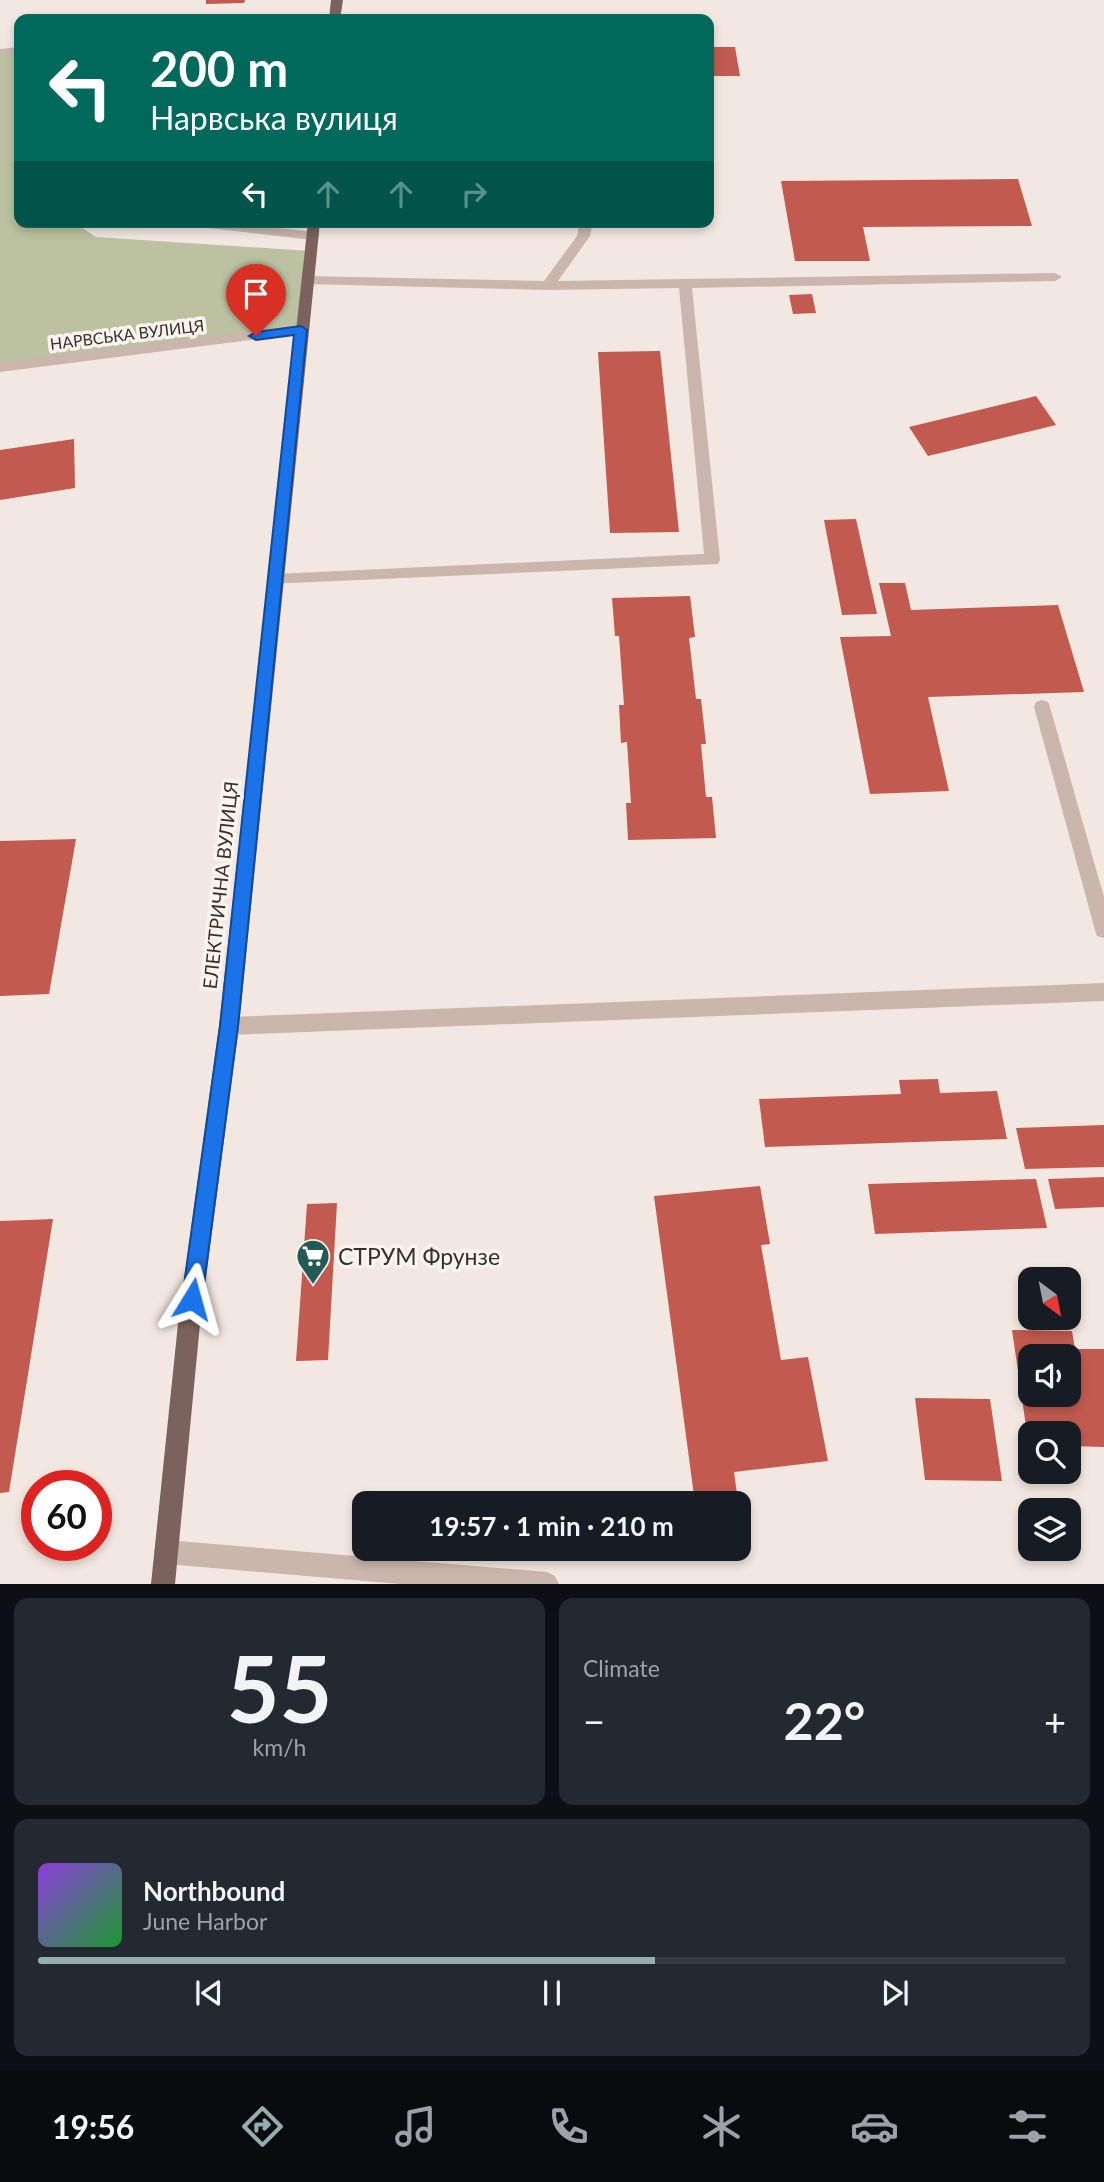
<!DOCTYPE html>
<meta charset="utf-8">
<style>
:root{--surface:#171b24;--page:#242831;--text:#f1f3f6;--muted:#9ea1a6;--line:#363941;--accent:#94aeae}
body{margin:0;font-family:Lato,sans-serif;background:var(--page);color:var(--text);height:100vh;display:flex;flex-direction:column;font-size:26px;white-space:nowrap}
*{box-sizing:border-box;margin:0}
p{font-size:23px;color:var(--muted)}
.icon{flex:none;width:38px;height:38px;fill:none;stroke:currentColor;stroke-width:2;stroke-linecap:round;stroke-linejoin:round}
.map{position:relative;height:1584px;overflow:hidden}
.details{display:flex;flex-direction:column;gap:14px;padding:14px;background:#0d0f14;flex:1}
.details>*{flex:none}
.top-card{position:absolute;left:14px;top:14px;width:700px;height:214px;border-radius:14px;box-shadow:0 4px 10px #0003;background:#00695c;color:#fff;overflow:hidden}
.needle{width:46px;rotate:148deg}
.buttons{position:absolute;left:1018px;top:1267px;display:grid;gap:14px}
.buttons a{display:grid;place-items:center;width:63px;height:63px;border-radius:14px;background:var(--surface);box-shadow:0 4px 10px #0003;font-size:35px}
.speed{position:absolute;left:21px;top:1470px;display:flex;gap:14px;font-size:35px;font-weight:700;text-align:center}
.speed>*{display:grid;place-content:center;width:91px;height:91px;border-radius:50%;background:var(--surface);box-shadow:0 4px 10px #0003;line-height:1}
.speed .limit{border:10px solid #d22;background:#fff;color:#111}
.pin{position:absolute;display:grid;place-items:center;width:60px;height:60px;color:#fff;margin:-72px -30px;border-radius:50% 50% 50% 0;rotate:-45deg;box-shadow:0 0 7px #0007}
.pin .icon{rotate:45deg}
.me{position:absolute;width:77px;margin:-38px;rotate:8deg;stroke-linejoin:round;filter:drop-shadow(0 0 5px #0008)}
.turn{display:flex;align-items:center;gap:24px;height:147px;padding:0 21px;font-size:32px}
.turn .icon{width:91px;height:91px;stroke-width:2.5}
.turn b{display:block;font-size:49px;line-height:60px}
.lanes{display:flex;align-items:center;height:66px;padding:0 21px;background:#0003;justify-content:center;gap:35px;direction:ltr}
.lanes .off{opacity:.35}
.big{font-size:52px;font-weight:700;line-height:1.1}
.details .card{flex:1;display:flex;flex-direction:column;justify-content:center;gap:10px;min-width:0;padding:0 24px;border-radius:14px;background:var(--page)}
.details .dial{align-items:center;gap:0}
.dial b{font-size:91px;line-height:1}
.song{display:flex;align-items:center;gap:21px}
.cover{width:84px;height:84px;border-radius:10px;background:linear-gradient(135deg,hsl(270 70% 55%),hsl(130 70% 35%))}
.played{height:7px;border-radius:4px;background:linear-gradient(90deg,var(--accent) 60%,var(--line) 60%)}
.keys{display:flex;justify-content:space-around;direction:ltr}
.heat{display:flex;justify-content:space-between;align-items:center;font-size:38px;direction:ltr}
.details .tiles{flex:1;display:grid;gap:14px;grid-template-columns:1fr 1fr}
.card:last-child{grid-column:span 2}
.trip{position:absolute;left:352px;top:1491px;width:399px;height:70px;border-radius:14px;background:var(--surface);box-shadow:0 4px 10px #0003;font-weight:700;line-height:70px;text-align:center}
.tab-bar{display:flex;height:112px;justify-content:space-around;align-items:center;background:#090b0e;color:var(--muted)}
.tab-bar .icon{width:49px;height:49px}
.tab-bar .selected{color:var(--accent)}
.tab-bar b{font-size:32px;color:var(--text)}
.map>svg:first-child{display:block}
.green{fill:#bcc2a1}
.building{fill:#c25a50;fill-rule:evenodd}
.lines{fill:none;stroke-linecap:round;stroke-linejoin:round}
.minor{fill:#cbb6ad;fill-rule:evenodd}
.major{fill:#7b625d;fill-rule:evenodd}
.route{fill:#1a73e8;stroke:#114b97;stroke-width:2}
.labels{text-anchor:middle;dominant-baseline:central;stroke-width:7;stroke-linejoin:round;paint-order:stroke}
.far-street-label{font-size:16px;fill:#3a2e2b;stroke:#faf3ee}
.street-label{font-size:19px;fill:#3a2e2b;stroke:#faf3ee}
.near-poi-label{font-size:23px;fill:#3a2e2b;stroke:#faf3ee;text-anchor:start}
</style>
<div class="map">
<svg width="1104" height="1584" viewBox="0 0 1104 1584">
<rect width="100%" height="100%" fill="#f3e8e1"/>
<!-- green -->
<path class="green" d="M19 50V222H73L96 237 310 251 301 330 0 367V52Z"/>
<!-- building -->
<path class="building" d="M206 0H245L244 3 206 4Z
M709 47H735L740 76H709Z
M1018 179 1032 226 863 227 870 261H795L781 181Z
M812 294 816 313 793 314 789 295Z
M660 351 679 532 610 533 598 352Z
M1036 396 1056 425 928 456 909 427Z
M74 439 75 488 0 500V450Z
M856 519 877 614 842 615 824 520Z
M879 583H905L911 610 1058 605 1084 692 928 697 949 791 870 794 840 637 891 636Z
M690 596 695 637 689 638 696 699H701L706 744H701L706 797H712L716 838 628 840 626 803H631L627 742 621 743 619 705H624L619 636H615L612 598Z
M76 839 49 994 0 996V841Z
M938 1079 940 1093 997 1091 1007 1139 765 1147 759 1099 901 1094 899 1080Z
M1104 1125V1167L1025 1169 1016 1128Z
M1104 1177V1207L1055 1209 1048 1179Z
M1036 1179 1047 1228 875 1234 868 1184Z
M760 1186 770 1244 761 1245 781 1360 808 1357 828 1461 734 1472 738 1501 695 1503 654 1196Z
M337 1203 328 1360 296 1361 307 1204Z
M53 1219 9 1492 0 1493V1221Z
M1012 1330 1072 1331 1075 1349H1104V1447L1069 1446V1433H1031L1029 1447ZM1031 1356H1069V1395H1031Z
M915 1398 990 1399 1002 1481 925 1480Z"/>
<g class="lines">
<!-- minor -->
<path class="minor" d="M19 47V53L0 55V49Z
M186 222H230L313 232 320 236 313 240 192 226Z
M580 222H593L590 236 558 281 1055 273 1062 277 1055 281 692 288 720 560 718 564 269 584 267 580 269 576 275 574 704 554 679 288 548 290 306 284 299 280 306 276 544 281 577 236Z
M301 325 306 327V333L0 372V362Z
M1042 700 1048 702 1050 707 1104 897V938L1097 936 1095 930 1034 707 1036 702Z
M1104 983V1001L229 1035 222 1033 219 1026 222 1019 229 1017Z
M166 1540 547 1572 555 1576 559 1584H400L166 1564 158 1560 154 1552 158 1544Z"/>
<!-- major -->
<path class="major" d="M331 0H343L340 19H329Z
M308 222H320L239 1026 200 1324 175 1584H151L178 1324 219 1026Z"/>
</g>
<!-- route -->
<path class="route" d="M301 326 307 330 238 1026 202 1299 199 1306 192 1309 185 1306 182 1299 220 1026 294 335 256 340 249 336 256 332Z"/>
<!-- icons -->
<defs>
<symbol id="supermarket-pin" viewBox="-11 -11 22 30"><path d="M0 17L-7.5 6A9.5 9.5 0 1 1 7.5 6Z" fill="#225a55" stroke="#faf3ee"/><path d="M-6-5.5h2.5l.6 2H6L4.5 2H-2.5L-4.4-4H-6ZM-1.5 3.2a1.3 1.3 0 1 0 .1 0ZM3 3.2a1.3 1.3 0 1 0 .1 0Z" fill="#fff"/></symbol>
</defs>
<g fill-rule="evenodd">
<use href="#supermarket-pin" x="294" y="1237" width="38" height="52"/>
</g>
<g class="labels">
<!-- far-street labels -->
<g class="far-street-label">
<text transform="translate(127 334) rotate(-7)">НАРВСЬКА ВУЛИЦЯ</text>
</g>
<!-- street labels -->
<g class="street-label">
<text transform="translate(220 885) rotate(-84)">ЕЛЕКТРИЧНА ВУЛИЦЯ</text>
</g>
<!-- near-poi labels -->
<g class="near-poi-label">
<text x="338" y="1256">СТРУМ Фрунзе</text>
</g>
</g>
</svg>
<div class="buttons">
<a><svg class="needle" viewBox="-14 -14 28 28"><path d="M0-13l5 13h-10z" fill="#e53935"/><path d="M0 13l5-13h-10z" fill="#9ea1a6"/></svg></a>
<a><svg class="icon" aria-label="sound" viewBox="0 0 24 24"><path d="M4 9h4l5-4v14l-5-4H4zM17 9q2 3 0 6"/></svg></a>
<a><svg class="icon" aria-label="search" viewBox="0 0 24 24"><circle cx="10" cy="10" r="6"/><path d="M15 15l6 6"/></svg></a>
<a><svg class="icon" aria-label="layers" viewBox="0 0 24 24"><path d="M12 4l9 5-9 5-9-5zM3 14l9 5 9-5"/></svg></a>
</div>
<div class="speed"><div class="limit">60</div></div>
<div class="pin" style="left:256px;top:336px;background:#d93025"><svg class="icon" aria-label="arrive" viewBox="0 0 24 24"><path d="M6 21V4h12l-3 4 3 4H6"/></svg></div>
<svg class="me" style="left:192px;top:1299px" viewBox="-20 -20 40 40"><path d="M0-17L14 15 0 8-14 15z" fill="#1a73e8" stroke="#fff" stroke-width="4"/></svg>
<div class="trip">19:57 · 1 min · 210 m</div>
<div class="top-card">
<div class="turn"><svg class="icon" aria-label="left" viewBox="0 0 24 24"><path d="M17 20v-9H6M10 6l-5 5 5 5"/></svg><div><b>200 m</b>Нарвська вулиця</div></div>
<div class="lanes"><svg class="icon" aria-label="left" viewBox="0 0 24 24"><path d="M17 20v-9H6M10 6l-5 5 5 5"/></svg><svg class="icon off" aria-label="ahead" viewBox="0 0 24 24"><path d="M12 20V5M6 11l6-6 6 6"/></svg><svg class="icon off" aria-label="ahead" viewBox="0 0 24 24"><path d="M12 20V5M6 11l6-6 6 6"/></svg><svg class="icon off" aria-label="right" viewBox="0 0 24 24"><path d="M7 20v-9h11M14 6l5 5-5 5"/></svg></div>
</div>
</div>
<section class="details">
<div class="tiles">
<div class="card dial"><b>55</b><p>km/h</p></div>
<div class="card"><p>Climate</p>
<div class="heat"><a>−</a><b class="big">22°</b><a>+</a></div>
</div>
<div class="card">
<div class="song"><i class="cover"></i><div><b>Northbound</b><p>June Harbor</p></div></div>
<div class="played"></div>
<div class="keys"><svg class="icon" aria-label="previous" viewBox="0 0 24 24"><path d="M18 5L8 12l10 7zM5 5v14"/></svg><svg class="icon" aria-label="pause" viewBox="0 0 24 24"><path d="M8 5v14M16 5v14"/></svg><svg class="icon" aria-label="next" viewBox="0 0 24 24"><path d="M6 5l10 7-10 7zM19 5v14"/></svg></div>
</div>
</div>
</section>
<nav class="tab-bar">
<b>19:56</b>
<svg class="icon selected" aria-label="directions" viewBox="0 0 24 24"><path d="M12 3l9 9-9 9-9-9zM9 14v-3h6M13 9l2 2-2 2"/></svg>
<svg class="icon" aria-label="music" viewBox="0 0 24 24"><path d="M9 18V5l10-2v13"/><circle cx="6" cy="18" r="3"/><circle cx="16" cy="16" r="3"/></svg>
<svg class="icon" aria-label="phone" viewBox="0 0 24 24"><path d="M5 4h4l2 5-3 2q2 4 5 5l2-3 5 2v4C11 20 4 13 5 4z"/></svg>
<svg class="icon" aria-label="climate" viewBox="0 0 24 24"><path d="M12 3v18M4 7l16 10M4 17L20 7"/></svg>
<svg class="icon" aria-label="car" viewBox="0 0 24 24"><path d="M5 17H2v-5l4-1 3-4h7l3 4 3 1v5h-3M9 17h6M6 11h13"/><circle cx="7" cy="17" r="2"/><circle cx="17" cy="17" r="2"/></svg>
<svg class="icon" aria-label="filters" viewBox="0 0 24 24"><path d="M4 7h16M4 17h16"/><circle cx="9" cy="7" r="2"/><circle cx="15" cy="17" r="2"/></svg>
</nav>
